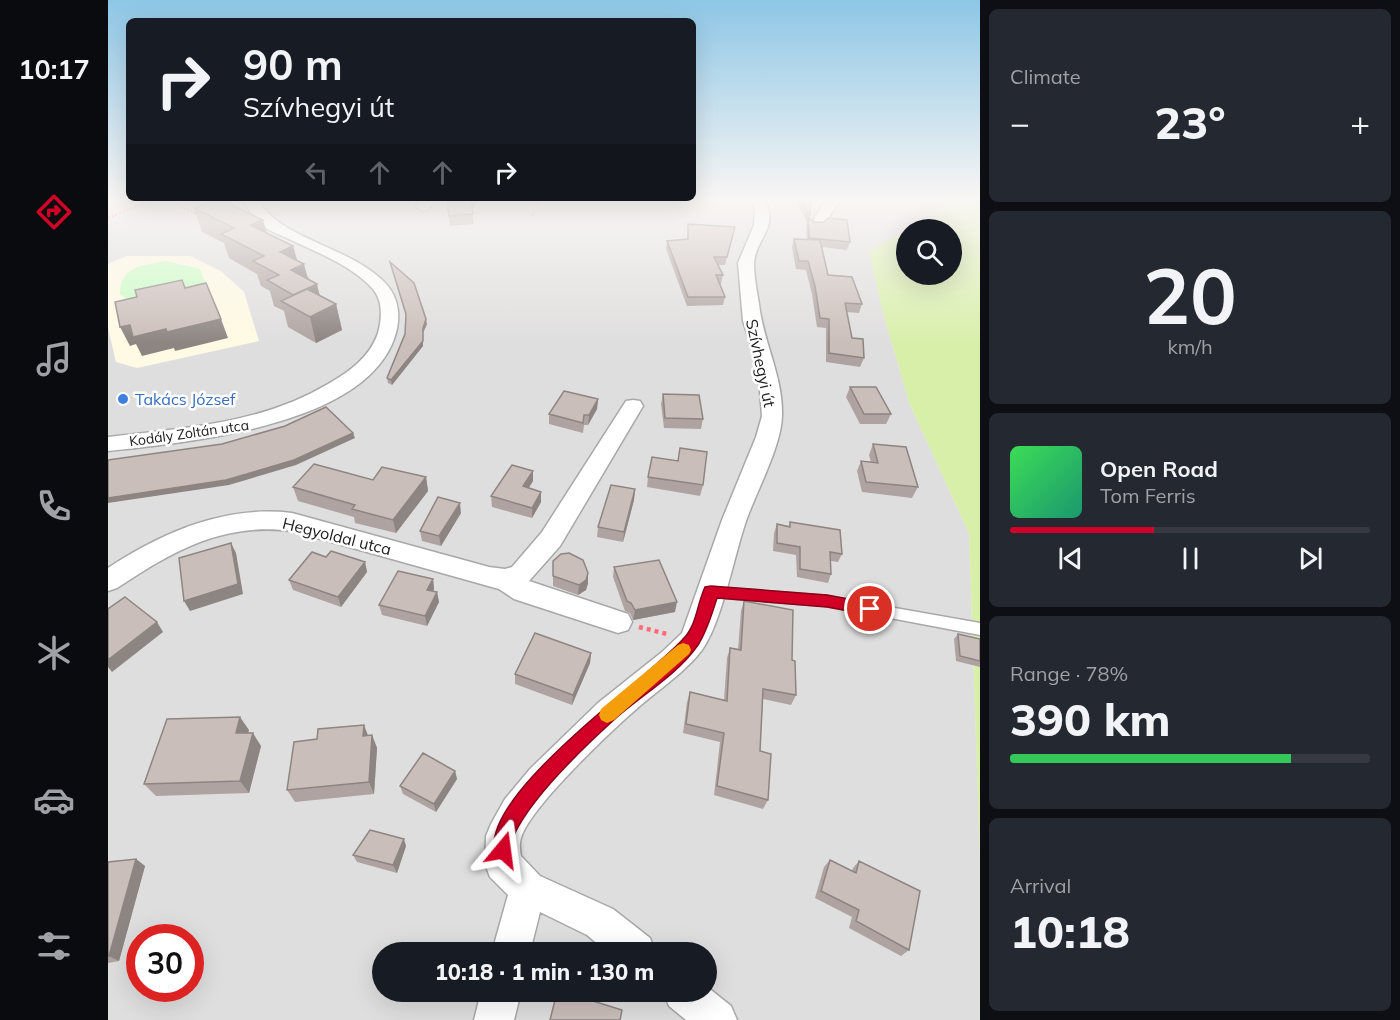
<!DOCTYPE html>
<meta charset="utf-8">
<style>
:root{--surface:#171b24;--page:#242831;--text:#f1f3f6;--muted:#9ea1a6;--line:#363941;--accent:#d20026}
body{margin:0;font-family:Mulish,sans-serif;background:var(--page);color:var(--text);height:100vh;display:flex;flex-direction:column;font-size:22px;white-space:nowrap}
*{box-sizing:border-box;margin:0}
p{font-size:20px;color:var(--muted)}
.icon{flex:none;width:33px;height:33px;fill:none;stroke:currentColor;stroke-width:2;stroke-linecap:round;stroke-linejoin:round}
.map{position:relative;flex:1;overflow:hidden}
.sheet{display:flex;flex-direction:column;gap:9px;padding:9px;background:#0d0f14;width:420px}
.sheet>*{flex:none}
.top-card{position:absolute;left:18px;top:18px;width:570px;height:183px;border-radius:9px;box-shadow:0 6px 24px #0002;background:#171b24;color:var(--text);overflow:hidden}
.tools{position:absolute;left:788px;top:219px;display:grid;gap:12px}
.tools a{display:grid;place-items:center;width:66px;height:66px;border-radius:50%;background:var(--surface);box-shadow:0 6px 24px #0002;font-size:30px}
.speed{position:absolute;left:18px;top:924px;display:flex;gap:12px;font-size:30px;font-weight:700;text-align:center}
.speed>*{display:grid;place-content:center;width:78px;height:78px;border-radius:50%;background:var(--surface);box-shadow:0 6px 24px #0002;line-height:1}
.speed .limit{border:9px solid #d22;background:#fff;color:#111}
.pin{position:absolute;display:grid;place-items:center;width:51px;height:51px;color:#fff;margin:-26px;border:3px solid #fff;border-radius:50%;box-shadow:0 2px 6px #0007}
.me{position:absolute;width:66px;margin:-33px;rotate:16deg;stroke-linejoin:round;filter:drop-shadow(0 0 4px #0008)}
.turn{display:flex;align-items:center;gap:21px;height:126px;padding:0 18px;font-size:27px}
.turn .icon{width:78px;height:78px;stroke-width:2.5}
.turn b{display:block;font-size:42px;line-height:51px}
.lanes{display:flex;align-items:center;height:57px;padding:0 18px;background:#0003;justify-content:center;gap:30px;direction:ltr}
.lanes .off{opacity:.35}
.big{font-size:45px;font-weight:800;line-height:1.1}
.sheet .widget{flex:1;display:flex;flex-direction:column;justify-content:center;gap:9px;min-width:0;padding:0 21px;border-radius:9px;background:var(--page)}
.sheet .dial{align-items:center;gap:0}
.dial b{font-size:78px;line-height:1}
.song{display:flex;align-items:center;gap:18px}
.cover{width:72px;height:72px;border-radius:9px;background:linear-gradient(135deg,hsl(130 70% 55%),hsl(160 70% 35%))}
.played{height:6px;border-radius:3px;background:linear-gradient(90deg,var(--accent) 40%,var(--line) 40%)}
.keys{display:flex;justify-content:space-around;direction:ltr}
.heat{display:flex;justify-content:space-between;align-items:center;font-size:33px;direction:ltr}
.charge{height:9px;border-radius:4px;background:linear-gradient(90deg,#34c759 78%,var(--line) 0)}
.trip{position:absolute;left:264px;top:942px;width:345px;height:60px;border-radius:30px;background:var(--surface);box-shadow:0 6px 24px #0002;font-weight:800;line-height:60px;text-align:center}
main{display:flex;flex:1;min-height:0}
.tab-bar{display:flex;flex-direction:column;width:108px;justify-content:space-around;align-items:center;background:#090b0e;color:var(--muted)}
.tab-bar .icon{width:42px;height:42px}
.tab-bar .current{color:var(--accent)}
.tab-bar b{font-size:27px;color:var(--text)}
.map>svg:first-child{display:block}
.residential{fill:#dfdede;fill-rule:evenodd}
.education{fill:#fffae3}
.grass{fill:#d8efaa}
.park{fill:#c9fec3}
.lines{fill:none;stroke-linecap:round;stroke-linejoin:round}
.service-casing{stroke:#a8a8a8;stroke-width:3}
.minor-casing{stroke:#a8a8a8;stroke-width:3}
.path-far1{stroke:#ff6b77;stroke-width:2;stroke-dasharray:2 2;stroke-linecap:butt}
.path{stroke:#ff6b77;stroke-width:4.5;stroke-dasharray:4 4;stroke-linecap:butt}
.service{fill:#fff;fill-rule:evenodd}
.minor{fill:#fff;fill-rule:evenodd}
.wall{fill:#aea3a0}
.shaded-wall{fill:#8d8582}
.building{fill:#cabeba;stroke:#8d8582;stroke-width:1.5}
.route{fill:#d20026;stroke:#880019;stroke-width:1.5}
.slow{fill:#f59e0b}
.shop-dot{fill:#3f7fe0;stroke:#fff;stroke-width:2}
.labels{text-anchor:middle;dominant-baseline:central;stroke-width:5;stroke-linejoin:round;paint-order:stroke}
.far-street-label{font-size:14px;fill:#212121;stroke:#fff}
.street-label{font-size:16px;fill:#212121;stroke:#fff}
.shop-label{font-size:16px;fill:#366cbe;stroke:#fff;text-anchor:start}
</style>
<main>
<nav class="tab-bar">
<b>10:17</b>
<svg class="icon current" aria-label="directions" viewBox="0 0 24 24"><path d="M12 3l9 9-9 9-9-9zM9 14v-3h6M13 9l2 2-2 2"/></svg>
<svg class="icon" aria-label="music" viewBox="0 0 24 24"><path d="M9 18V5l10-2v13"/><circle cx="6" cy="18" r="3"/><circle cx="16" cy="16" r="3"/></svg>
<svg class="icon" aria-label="phone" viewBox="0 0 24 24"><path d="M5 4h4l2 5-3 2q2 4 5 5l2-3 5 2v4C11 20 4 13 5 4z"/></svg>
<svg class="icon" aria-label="climate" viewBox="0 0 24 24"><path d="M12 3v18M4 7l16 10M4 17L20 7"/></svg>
<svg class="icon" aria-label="car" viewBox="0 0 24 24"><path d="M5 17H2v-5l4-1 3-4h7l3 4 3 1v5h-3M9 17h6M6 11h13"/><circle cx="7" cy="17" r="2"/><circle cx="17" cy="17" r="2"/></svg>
<svg class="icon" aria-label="filters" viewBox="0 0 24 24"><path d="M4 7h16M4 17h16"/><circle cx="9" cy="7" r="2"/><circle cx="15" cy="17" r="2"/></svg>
</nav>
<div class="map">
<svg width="872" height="1020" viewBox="0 0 872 1020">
<rect width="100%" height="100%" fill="#f2ece7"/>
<!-- residential -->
<path class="residential" d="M0 200H842L843 207 798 230 775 313 802 405 861 533 872 859V1020H0ZM32 938H82V988H32ZM274 952H598V992H274Z"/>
<!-- education -->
<path class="education" d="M19 256H82L113 271 136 292 151 341 29 368 8 362 0 328V264Z"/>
<!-- grass -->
<path class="grass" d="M842 200H872V859L861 533 802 405 775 313 761 251 798 231V274H843V230L801 229 843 207Z"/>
<!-- park -->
<path class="park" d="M58 261 92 269 99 287 91 294 21 301 12 294C12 266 35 265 58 261Z"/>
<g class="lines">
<defs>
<path id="service" d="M603 587 719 596 872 623V635L719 606 603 597 598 596 596 592 598 588Z"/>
<path id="minor" d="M136 200H150C174 241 243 246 278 284 292 299 293 320 286 339 254 427 79 442 0 451V437C76 428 153 424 220 384 241 372 262 357 270 333 274 319 275 301 265 289 244 266 211 253 183 240 171 234 157 230 148 220 143 214 139 206 136 200Z
M313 200H327L320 210 315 211 308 207Z
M643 200H657C671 230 647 238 646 264 646 277 649 291 651 304 655 341 675 376 674 415 674 445 648 492 638 521 626 556 614 622 594 650 578 671 553 688 533 705 507 727 421 808 413 838 411 844 412 851 413 856L432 876 505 909 542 938 547 952H499L479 935 432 912 422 952H384L400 895 382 877 377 864 378 836 383 824 397 799 422 769 490 703 554 652 574 633 614 520 648 437 654 416 652 391 644 348 635 321 630 263 646 225 647 209Z
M718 200H732L714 228H704L702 225Z
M525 400 532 401 535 406 452 546 421 581 520 614 524 622 520 630 510 633 406 599 391 589 184 531C114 522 65 551 9 588L0 591V568C55 532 117 505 184 513L381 567 397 569 404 567 434 532 518 401Z
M598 986 623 1006 629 1020H578L561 1006 555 992H598Z
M373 992H413L406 1020H366Z"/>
</defs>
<!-- service casing -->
<use href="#service" class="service-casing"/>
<!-- minor casing -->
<use href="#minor" class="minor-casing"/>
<!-- path-far1 -->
<path class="path-far1" d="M57 200 92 215
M424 216 431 200
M0 218 34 204 37 200"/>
<!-- path -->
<path class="path" d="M531 627 559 634"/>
<!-- service -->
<use href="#service" class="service"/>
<!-- minor -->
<use href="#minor" class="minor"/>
</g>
<!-- wall -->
<path class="wall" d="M340 200H369L364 210 366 224 342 226 339 201Z
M688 200H702L701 218 706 222 742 242 739 250 714 247 720 275 754 304 751 313 739 312 744 338 756 358 752 367 718 362V328L709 327 704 294 698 270 688 269 684 247 686 239H699L698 225 699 222Z
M86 208 159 233 185 246 189 260 212 295 228 304 234 330 208 343 180 327 176 311 166 306 162 291 153 286 149 274 121 258 116 243 94 232Z
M580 224 627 227 617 265H610L615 275 613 284H612L617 297 615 305 579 306 558 249 559 241 579 239Z
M282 262 319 324 315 333V346L284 385 280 383 279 378 297 334 298 316Z
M742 387 783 414 778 424H752L738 397Z
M555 394 595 419 593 429 556 428 553 404Z
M490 399 489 409 480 425H476L475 433 441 424V414Z
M765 444 810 487 804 498 754 492 749 471 753 461 763 462 761 455Z
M318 477 320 491 288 533 247 523 246 517 190 501 185 487 265 480Z
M540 477 595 485 592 496 539 487Z
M425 481 421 488 433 502 424 518 384 507 383 496Z
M527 489 526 500 515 542 489 537 490 527Z
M353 513 333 546 314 541 312 531Z
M682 522 734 554 730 562 723 561V574L720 583 689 577 688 555 665 551 666 533 669 524 681 526Z
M218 557 257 562 259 572 233 607 185 590 181 580Z
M445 561 480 573V583L478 590 470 595 445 586Z
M506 567 567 612 525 620 522 613 517 611 505 577Z
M325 579 326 589 325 591 329 592 331 602 319 626 274 615 271 605Z
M636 601 684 660 688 695 683 705 655 699 652 751 660 800 655 809 606 795 612 742 575 733 579 702 582 692 616 700 619 658 622 648 630 650 633 611Z
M850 634 872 639V667L848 661 846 639Z
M483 653 482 663 464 705 407 684V674Z
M141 730 140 733 153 746 141 793 48 796 36 784Z
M264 735 269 748 266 794 187 802 179 790 260 736Z
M347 771 349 779 328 812 295 794 292 786Z
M298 846 289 873 249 862 245 855Z
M28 859 37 866 11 961 0 963V862Z
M722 860 744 871 745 868 751 861 801 950 793 956 741 928 744 917 707 898 716 867Z"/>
<!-- shaded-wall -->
<path class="shaded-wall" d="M364 200H369L363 211V202Z
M155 220 162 244 142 225Z
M185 246 191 267 196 264 202 287 209 284 215 309 189 310 172 252Z
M228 304 234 330 208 343 202 317Z
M113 319 120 338 67 351 66 348 34 356 28 344 22 346 12 327 22 325 58 329Z
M318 319 319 324 315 333V346L284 385 283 380 315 328Z
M490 399 489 409 480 425 481 415Z
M245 433 247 438 188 465 121 485 0 503V498Z
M425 471V481L415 496V486Z
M318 477 320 491 288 533 285 520Z
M527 489 526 500 515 542 516 532Z
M433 492V502L424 518V508Z
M352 503 353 513 333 546 331 536Z
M123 543 128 553 135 594 82 611 76 601Z
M257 562 259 572 233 607 230 597Z
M480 573V583L478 590 470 595 471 585Z
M325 579 326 589 321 600 319 590Z
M329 592 331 602 319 626 317 616Z
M569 602 567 612 525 620 527 610Z
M49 622 55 632 4 672 0 667V660Z
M483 653 482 663 464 705 465 695Z
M132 717 141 730 137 746 128 733Z
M256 725 261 738 255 736Z
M145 733 153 746 141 793 132 781Z
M264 735 269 748 266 794 261 782Z
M347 771 349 779 328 812 326 804Z
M296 839 298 846 289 873 285 865Z
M28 859 37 866 11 961 1 956Z"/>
<!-- building -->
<path class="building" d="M108 200H113L155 220 142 225 185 246 172 252 196 264 183 270 209 284 185 295 159 280 171 275 145 261 156 256 113 234 126 228 86 208Z
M340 200H364L363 202 365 214 341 216 339 201Z
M694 200H702V216Z
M700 217 706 222H716L720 218 739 220 742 242 701 238Z
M580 224 627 227 619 257H606L615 275H608L617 297H580L559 241 580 239Z
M686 239 712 240 720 275 744 277 754 304 737 303 744 338 755 339 756 358 721 353V319L712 318 707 286 700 261H691Z
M282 262 306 283 318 319 315 328V341L283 380 279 378 297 334 298 314Z
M74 280 77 288 98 283 113 319 59 332 58 329 25 337 22 325 12 327 7 302 29 297 27 290Z
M199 289 228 304 202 317 173 301Z
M742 387H768L783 414H756Z
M456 391 490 399 481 415H476L475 423 441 414Z
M555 394 591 395 595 419 557 418Z
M218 407 245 433 186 460 118 480 0 498V460L114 444 177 426Z
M765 444 798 447 810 487 758 482 753 461 770 463Z
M572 448 599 452 595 485 540 477 544 457 570 461Z
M206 464 265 480 274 467 318 477 285 520 244 509 247 505 185 487Z
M404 465 425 471 415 486 433 492 424 508 383 496Z
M503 485 527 489 516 532 490 527Z
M330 497 352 503 331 536 312 531Z
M682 522 732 530 734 554 722 552 723 574 692 569V547L669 543V524L682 527Z
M123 543 130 584 76 601 71 558Z
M223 551 257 562 230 597 181 580 204 552 218 557Z
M461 553 475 560 480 573 478 580 471 585 445 576V561L453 554Z
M551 560 569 602 527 610 523 603 519 601 506 567Z
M290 571 325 579 319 590 329 592 317 616 271 605Z
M17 597 49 622 0 660V609Z
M636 601 685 610 684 660 687 661 688 695 655 689 652 751 663 754 660 800 609 786 616 733 578 724 582 692 619 701 622 648 633 650Z
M427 633 483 653 465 695 407 674Z
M850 634 872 639V661L852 656Z
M132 717 128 733H145L132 781 36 784 59 719Z
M256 725 255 736 264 735 261 782 179 790 186 742 209 739 210 729Z
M315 753 347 771 326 804 292 786Z
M262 830 296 839 285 865 245 855Z
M28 859 1 956H0V862Z
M722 860 748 873 751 861 812 891 801 950 748 921 751 910 713 891Z
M449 992H456L514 1010 512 1020H442Z"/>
<!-- sky -->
<linearGradient id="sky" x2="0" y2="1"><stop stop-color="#8dc6e6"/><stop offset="0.58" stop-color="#f9f6f4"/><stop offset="1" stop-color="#f9f6f4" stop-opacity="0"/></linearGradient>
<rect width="872" height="343" fill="url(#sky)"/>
<!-- route -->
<path class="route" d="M603 586 719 595 762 603 768 604 770 609 768 613 762 615 719 607 609 598C604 614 599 631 590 645 570 674 534 695 508 718 477 746 423 798 406 835 403 842 405 850 402 857L395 860 388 857C364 799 541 679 576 638 589 624 589 604 597 587Z"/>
<!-- slow -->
<path class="slow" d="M575 643 581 645 583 650 581 654 506 720 499 723 493 720 491 715 493 709 570 645Z"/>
<!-- markers -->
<circle class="shop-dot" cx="15" cy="399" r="6"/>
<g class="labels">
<!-- far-street labels -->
<g class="far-street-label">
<text transform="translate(81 433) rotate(-8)">Kodály Zoltán utca</text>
</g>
<!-- street labels -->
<g class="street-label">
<text transform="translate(653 363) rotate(78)">Szívhegyi út</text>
<text transform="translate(229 536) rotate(14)">Hegyoldal utca</text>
</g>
<!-- shop labels -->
<g class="shop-label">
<text x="27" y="399">Takács József</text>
</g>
</g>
</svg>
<div class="tools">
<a><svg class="icon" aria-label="search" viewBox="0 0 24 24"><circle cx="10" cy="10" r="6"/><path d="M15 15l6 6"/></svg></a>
</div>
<div class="speed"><div class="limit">30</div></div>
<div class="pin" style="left:762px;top:609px;background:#d93025"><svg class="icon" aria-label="arrive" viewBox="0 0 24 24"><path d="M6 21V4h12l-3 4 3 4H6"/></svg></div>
<svg class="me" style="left:395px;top:850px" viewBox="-20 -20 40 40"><path d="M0-17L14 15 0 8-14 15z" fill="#d20026" stroke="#fff" stroke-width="4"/></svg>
<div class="trip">10:18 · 1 min · 130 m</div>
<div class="top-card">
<div class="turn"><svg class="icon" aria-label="right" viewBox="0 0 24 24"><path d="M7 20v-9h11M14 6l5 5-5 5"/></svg><div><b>90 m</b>Szívhegyi út</div></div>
<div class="lanes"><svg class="icon off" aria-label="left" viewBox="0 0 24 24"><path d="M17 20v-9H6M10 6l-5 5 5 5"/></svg><svg class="icon off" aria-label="ahead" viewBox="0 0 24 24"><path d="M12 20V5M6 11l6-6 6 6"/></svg><svg class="icon off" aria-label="ahead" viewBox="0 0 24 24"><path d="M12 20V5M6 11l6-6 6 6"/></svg><svg class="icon" aria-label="right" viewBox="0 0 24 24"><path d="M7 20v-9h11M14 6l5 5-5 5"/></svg></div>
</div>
</div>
<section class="sheet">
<div class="widget"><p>Climate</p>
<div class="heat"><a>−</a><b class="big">23°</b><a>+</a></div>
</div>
<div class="widget dial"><b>20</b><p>km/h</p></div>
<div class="widget">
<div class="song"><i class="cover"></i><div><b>Open Road</b><p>Tom Ferris</p></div></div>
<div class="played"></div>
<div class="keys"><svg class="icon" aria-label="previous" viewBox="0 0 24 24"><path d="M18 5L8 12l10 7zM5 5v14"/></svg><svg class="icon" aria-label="pause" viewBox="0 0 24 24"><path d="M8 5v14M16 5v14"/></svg><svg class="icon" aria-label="next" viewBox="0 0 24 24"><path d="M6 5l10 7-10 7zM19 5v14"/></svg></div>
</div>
<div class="widget"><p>Range · 78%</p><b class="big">390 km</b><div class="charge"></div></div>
<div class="widget"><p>Arrival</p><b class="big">10:18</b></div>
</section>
</main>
